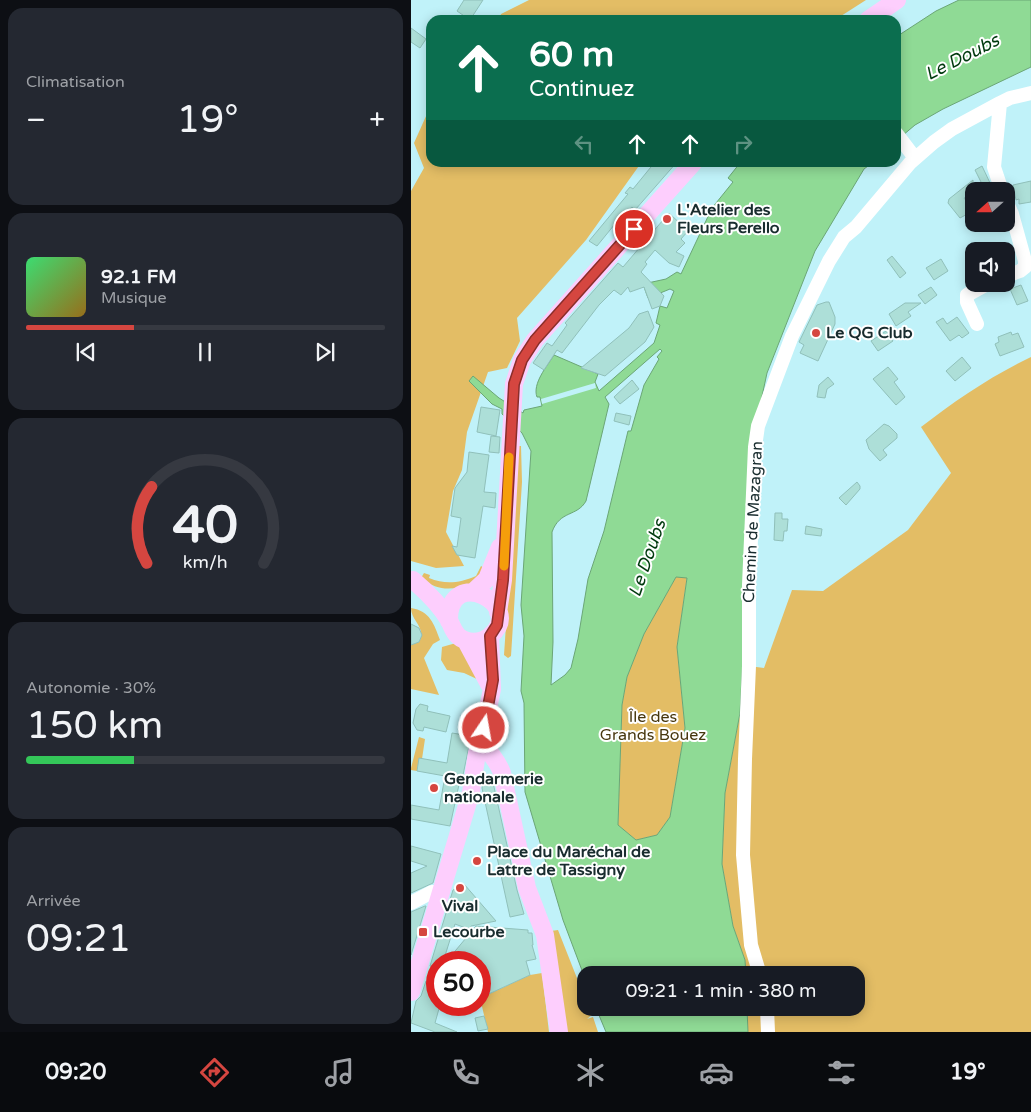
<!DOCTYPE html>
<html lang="fr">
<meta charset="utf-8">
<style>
:root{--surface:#171b24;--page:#242831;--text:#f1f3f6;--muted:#9ea1a6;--line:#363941;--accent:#d54640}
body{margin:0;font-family:"Varela Round",sans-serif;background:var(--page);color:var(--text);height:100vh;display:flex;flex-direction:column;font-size:19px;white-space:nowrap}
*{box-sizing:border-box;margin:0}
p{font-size:16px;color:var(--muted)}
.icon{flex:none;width:28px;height:28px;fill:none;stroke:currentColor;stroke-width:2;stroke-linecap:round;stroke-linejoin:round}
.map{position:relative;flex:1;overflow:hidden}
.sheet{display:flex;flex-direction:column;gap:8px;padding:8px;background:#0d0f14;width:411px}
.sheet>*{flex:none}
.guide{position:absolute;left:15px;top:15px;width:475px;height:152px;border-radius:15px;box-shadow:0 2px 12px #0003;background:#0b6e4f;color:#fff;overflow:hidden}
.needle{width:32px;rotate:249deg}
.fabs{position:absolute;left:554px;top:182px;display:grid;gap:10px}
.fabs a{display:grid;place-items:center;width:50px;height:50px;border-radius:10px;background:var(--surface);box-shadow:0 2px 12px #0003;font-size:25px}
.speed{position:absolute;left:15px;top:951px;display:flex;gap:10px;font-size:25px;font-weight:700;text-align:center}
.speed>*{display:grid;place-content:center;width:65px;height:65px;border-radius:50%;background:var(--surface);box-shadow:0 2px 12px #0003;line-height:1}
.speed .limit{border:8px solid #d22;background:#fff;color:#111}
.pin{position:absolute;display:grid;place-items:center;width:42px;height:42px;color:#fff;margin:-21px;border:2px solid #fff;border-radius:50%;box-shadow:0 1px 5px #0007}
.me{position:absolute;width:55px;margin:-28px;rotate:12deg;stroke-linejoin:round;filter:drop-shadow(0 0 4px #0008)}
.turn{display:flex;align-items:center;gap:18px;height:105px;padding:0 20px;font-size:22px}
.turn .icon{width:65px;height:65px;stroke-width:2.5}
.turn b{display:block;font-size:35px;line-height:42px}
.lanes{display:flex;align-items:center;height:48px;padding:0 20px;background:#0003;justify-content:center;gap:25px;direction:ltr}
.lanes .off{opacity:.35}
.big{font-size:38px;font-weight:600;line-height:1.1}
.sheet .card{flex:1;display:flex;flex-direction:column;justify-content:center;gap:8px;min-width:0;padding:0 18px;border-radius:15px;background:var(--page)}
.sheet .dial{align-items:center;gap:0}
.dial svg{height:130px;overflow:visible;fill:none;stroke:var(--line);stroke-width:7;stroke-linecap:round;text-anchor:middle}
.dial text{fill:var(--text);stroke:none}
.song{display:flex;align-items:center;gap:15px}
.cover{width:60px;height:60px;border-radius:8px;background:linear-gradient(135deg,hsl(140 70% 55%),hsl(40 70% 35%))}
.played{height:5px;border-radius:2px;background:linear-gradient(90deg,var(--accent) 30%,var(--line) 30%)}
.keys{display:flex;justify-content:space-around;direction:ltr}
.heat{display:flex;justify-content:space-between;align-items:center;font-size:28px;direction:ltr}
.charge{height:8px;border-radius:4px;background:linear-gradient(90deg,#34c759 30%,var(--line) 0)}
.trip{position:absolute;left:166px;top:966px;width:288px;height:50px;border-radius:15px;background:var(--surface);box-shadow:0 2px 12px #0003;font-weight:600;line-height:50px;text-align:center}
.dock{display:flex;height:80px;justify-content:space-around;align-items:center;background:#090b0e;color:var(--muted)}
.dock .icon{width:35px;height:35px}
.dock .current{color:var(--accent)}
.dock b{font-size:22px;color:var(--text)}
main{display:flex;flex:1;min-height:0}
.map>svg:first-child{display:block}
.green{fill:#e3bd65}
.water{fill:#8fda95;stroke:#6ba676;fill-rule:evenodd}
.pier{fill:#c0f2f9}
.building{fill:#addfd8;stroke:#90c0ba}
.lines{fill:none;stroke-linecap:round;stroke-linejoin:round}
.minor{stroke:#fff;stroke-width:14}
.major{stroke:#fdcefd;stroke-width:18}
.route-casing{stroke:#8a2e2a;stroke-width:12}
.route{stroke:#d54640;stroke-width:9}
.slow{stroke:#f59e0b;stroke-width:9}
.poi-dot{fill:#d54640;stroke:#fff;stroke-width:2}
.labels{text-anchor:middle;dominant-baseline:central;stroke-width:4;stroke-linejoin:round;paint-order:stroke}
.poi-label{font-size:16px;font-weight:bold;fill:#182c2e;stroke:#fff;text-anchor:start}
.street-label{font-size:16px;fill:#182c2e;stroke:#fff}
.park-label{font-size:16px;fill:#47370e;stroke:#fff}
.water-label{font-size:18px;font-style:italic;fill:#003a0e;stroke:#fff}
</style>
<main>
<section class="sheet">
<div class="card"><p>Climatisation</p>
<div class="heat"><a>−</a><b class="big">19°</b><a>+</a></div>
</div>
<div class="card">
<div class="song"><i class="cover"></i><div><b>92.1 FM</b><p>Musique</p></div></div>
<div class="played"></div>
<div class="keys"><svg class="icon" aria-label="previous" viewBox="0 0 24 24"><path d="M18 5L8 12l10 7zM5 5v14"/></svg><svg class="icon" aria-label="pause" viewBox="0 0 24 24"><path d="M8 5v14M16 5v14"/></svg><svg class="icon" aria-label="next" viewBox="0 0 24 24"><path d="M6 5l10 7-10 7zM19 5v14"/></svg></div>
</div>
<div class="card dial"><svg viewBox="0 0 100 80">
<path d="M14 69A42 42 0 1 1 86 69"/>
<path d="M14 69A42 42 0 0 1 17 22" stroke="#d54640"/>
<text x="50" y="56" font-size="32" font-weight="700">40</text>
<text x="50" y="72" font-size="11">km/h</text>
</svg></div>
<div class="card"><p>Autonomie · 30%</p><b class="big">150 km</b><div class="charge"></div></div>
<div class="card"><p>Arrivée</p><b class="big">09:21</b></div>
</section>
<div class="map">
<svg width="620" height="1032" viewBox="0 0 620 1032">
<rect width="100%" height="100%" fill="#c0f2f9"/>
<!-- green -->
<path class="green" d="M118 0H455L430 16 415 20H88L90 14Z
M20 105V162L230 163 175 240 106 318 109 341 96 368 77 372 56 432 51 470 42 491 35 532 53 566 25 568 0 561V191L13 168 3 143Z
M620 357V1032H337L336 1008H445V975H335L334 960 322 926 311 864 314 793 338 666 353 668 381 590 412 591 497 530 540 473 510 427C545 400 580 376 620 357Z
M107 446H110L111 482 100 656 97 658 93 655Z
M70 566 73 568 62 584C41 590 28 592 10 578L13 573 19 575 18 578C35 585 48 583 65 576Z
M265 577H276L266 647 274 728 259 817 246 835 225 840 207 825 211 705 216 677 233 634Z
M0 608C19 611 23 624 29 640L22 644 13 658 28 695 0 689V644L8 642C16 628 0 621 0 608Z
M45 643 50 647 68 680 53 673 36 670 30 660 31 647Z
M8 737 14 739 11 759 6 771 0 770V768Z
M147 930 175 1001V1008H178L181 1015 176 1019 182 1017 187 1032H154L140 931Z
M131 973 138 1032H77L69 998 119 975Z"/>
<!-- water -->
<path class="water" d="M548 0H620V67L532 109 504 125 485 141V37L525 11Z
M329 163H461L453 169 404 251 356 373 345 424 329 713 314 793 311 864 322 926 334 960 335 975H175V981L152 920 114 792 113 703 110 691 113 636 110 605 120 451 111 433 91 414V409L81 404 58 381 62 376 88 398 112 413 113 410 131 406 129 397H126C121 384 136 366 143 355L187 374 184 382 188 391 243 343 249 325 245 323 249 306 256 308 263 291 259 289 237 298 232 284 255 279 266 272 270 274 301 208 322 182 317 178ZM249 349 251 351 246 357 248 359 233 385 220 431H217L193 531 177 579 167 639 160 668 154 675 140 685 142 642 141 532C149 510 166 517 175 501L198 404 194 397ZM265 577 276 578 266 647 274 728 259 817 246 835 225 840 207 825 211 705 216 677 233 634Z
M185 1008H336L337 1032H195Z"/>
<!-- pier -->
<path class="pier" d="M184 383 185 388 131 404 130 399Z"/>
<!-- building -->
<path class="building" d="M53 0H72L59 20 46 11Z
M0 28 15 39 9 48 0 42Z
M244 162H266L224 210 221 207 208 219 186 246 178 241 217 194 214 193 219 187 222 189Z
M571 166 580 185 573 188 564 170Z
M562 180V200L559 195 553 198 562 211 549 218 537 203 538 199Z
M620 181V202L608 204V199L605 200 602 185Z
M258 213 277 231 270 239 274 243 265 252 273 256 268 267 258 263 244 250 234 262 236 264 230 272 253 296 249 306 241 309 233 287 219 292 217 287 210 295 203 290 188 305 151 353 146 350 133 370 122 363 136 343 141 346 156 325 154 323 207 263 212 267Z
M481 256 495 273 489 278 476 260Z
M530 259 537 271 523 280 515 268Z
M610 285 617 301 606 305 599 289Z
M520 287 526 295 514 304 507 295Z
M415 302H418L424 317V324L407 361 389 353 393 345 388 342 406 305Z
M494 303H510L497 312 500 316 485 326 478 314Z
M237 311 243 327 234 342 194 376 170 368 218 328 228 314Z
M546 317 558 333 551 338 548 335 539 341 525 322 532 318 536 324Z
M475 331 482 341 467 351 460 341Z
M600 332 601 335 607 333 613 347 589 356 584 344 588 342 587 337Z
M551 357 560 368 544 381 535 371Z
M477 367 487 379 483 382 494 397 485 405 462 379Z
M417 377 423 384 416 389 414 398 406 397 408 385Z
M221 380 228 389 209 404 203 397Z
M70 407 89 410 85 436 66 432Z
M205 413 220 416 218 425 203 421Z
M473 424 478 426 486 434V438L472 450 476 455 469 461 458 449 455 440Z
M80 436 89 437 88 453 78 452Z
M58 452 78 455 73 492 85 493 84 508 72 506 64 558 46 555 41 546 46 547 50 518 40 516 44 488 56 472Z
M446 482 449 486V489L435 505 428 498Z
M364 513H371V519H377L376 531H373L372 541 363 540Z
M395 526 411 529 410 536 394 534Z
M0 624 8 628 11 635 8 642 0 645Z
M9 704 17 706 16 711 39 716 35 732 13 727 12 731 6 730 2 723 5 709Z
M84 727 94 729 90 745H86L85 741Z
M41 733 60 736 51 780H49L39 826 0 819V805L28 810 34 776 6 771 8 758 36 763Z
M81 778 106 890 113 914 99 917 71 788 73 780Z
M0 846 30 854 22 883 0 893V873L16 866 0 861Z
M53 884 85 921 60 926V930L44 924 32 962H26V968L19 966 42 890Z
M14 906H15L0 955V912Z
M65 926 117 930V933H121L122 945H121L125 959 115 961 119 975 69 998V962H35Z
M26 979V1005H29L24 1023 46 1032H24L0 1023 5 1001 10 996 15 981 22 983Z
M73 1016 77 1029 67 1031 64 1018Z"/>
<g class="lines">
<!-- minor -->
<path class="minor" d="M589 103 583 167 591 191
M485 133 504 158
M595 201 601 214 614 261V267L609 271 595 276
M566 324 556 302V295L576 284
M0 903 21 892 30 893
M349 975 340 945 332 855 334 759 338 666V585L344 447 347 426 381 336 418 261 433 237 445 227 499 163 523 142 541 129 589 103 599 98 620 93
M356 1008 357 1032"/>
<!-- major -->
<path class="major" d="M457 20 486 0
M2 580C15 591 29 605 38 620 41 626 42 631 47 636 56 644 70 643 79 636 116 605 37 564 38 621
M62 592 76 579 89 547
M87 612 92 580 103 384 111 360 124 340 283 162
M55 641 78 684
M73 731C72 752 84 754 91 773L116 888 134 935 148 1032
M0 992 60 792 66 753 73 728 81 689 79 636"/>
</g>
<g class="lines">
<defs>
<path id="route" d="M73 728 82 680 79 636 86 625 92 580 103 384 111 360 124 340 223 229"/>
</defs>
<!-- route casing -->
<use href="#route" class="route-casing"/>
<!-- route -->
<use href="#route" class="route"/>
<!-- slow -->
<path class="slow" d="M93 566 98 457"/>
</g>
<!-- markers -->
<g class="poi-dot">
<circle cx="256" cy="219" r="5"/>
<circle cx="405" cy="333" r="5"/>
<circle cx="23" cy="788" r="5"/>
<circle cx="66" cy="861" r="5"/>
<circle cx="49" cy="888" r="5"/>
<rect x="7" y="927" width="10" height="10" rx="2.5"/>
</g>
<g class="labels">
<!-- poi labels -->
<g class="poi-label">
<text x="266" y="210">L'Atelier des<tspan x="266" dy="18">Fleurs Perello</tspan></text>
<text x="415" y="333">Le QG Club</text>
<text x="33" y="779">Gendarmerie<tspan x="33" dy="18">nationale</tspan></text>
<text x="76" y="852">Place du Maréchal de<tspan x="76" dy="18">Lattre de Tassigny</tspan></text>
<text x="49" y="906" text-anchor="middle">Vival</text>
<text x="22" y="932">Lecourbe</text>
</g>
<!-- street labels -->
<g class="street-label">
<text transform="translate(342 522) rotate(-87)">Chemin de Mazagran</text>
</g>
<!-- park labels -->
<g class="park-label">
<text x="242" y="717">Île des<tspan x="242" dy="18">Grands Bouez</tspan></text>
</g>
<!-- water labels -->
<g class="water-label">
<text transform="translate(551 57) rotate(-27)">Le Doubs</text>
<text transform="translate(236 558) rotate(-71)">Le Doubs</text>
</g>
</g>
</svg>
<div class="fabs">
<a><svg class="needle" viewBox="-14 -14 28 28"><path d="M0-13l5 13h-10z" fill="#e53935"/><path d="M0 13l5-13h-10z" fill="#9ea1a6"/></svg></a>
<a><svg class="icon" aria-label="sound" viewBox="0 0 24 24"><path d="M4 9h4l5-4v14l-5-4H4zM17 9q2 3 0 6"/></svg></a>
</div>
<div class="speed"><div class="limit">50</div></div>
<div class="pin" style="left:223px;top:229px;background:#d93025"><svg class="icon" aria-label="arrive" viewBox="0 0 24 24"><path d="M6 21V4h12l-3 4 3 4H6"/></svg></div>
<svg class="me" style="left:73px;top:728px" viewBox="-20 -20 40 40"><circle r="17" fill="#d54640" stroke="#fff" stroke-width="3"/><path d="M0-11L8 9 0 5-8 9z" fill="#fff"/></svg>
<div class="trip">09:21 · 1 min · 380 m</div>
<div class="guide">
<div class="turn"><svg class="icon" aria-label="ahead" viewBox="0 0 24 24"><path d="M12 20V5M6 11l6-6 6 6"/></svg><div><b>60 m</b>Continuez</div></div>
<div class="lanes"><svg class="icon off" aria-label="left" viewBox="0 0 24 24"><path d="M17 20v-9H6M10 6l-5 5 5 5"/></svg><svg class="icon" aria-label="ahead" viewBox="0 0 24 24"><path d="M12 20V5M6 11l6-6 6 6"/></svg><svg class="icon" aria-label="ahead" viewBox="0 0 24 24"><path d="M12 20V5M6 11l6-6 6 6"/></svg><svg class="icon off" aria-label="right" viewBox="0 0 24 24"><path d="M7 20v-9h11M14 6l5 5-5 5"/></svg></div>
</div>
</div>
</main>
<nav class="dock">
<b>09:20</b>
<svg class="icon current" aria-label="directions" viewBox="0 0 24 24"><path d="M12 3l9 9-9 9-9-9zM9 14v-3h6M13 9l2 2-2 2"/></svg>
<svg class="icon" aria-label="music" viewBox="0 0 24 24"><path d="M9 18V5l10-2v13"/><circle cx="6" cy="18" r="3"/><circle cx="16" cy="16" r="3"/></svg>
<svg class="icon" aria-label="phone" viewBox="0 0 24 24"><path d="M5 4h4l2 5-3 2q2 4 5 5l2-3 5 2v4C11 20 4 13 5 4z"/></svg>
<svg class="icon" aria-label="climate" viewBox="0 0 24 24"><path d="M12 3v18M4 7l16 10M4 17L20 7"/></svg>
<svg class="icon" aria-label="car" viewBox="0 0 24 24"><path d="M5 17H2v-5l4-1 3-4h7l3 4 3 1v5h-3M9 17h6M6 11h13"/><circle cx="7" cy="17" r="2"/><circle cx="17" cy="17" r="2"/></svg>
<svg class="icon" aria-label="filters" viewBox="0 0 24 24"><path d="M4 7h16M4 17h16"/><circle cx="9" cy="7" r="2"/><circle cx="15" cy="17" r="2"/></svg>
<b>19°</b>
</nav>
